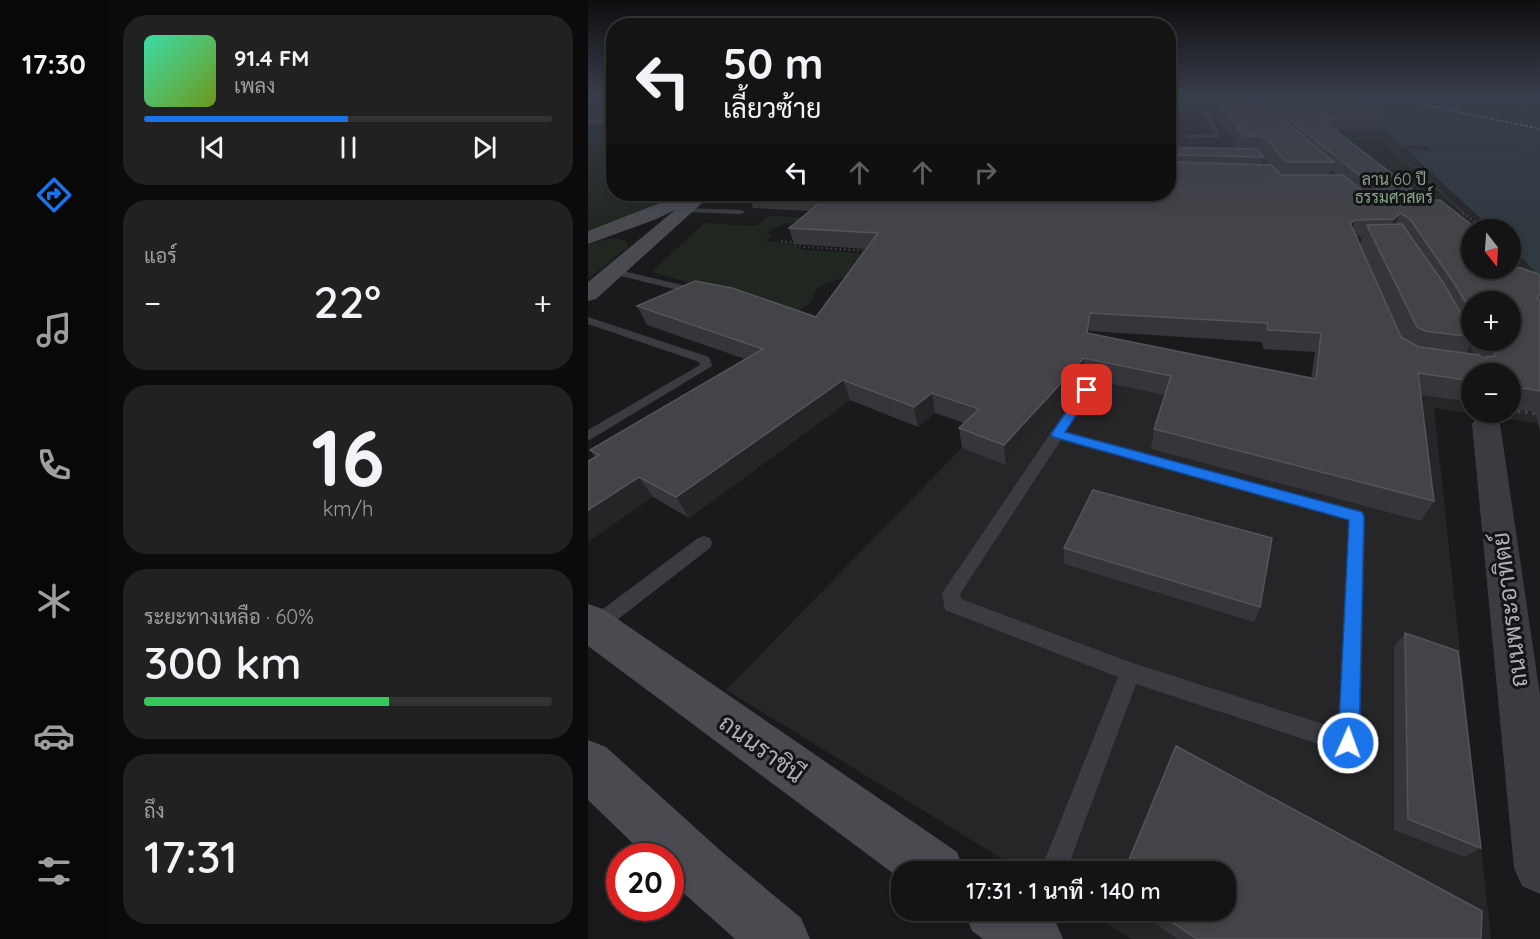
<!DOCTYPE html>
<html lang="th">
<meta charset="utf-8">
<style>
:root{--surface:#141415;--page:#212122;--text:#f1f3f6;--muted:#9d9ea0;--line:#333334;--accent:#1a73e8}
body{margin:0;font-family:Quicksand,Sarabun,sans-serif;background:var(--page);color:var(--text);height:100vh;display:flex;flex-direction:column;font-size:22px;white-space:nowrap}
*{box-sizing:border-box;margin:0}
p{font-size:20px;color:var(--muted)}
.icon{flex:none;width:33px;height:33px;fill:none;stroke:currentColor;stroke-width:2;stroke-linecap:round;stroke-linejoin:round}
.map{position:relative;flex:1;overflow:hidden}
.panel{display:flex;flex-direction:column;gap:15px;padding:15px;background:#0b0b0c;width:480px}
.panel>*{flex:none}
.banner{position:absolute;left:18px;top:18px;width:570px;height:183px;border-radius:24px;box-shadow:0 3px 9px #0003,0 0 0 2px var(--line);background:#141415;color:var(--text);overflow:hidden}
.needle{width:39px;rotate:163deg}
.fabs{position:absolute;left:873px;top:219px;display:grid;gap:12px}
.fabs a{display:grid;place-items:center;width:60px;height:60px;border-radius:50%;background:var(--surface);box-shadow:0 3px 9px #0003,0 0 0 2px var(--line);font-size:30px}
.speed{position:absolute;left:18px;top:843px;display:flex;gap:12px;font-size:30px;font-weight:700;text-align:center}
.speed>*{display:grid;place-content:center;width:78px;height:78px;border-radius:50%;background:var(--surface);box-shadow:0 3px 9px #0003,0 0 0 2px var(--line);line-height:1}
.speed .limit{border:9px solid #d22;background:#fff;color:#111}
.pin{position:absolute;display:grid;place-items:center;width:51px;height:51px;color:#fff;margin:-26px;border-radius:12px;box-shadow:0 3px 9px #0006}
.me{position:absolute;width:66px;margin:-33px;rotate:2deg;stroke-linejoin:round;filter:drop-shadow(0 0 4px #0008)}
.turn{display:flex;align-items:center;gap:21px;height:126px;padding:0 18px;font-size:27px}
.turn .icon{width:78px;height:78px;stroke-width:2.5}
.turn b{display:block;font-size:42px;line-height:51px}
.lanes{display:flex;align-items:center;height:57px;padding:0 18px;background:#0003;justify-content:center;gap:30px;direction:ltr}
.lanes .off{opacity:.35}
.big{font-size:45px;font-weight:600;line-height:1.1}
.panel .widget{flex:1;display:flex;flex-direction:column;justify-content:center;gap:9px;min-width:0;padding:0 21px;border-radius:24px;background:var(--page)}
.panel .dial{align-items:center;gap:0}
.dial b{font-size:78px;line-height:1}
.song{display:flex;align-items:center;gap:18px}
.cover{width:72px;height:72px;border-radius:9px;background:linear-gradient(135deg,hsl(160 70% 55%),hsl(80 70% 35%))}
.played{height:6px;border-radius:3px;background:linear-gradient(90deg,var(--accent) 50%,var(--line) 50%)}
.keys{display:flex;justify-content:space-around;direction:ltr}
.heat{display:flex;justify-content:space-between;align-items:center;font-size:33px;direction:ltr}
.charge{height:9px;border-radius:4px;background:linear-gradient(90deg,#34c759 60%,var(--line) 0)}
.trip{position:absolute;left:303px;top:861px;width:345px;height:60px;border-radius:24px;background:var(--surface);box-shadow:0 3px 9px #0003,0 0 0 2px var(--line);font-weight:600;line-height:60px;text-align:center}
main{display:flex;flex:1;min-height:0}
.dock{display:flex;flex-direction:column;width:108px;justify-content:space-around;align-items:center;background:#080808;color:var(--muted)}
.dock .icon{width:42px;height:42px}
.dock .current{color:var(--accent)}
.dock b{font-size:27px;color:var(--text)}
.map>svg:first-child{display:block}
.built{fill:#262629;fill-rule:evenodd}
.green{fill:#202721}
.water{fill:#303840}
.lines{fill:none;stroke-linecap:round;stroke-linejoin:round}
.ferry{stroke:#879db3;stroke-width:1.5;stroke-dasharray:3 2;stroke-linecap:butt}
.path-far2{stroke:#414348;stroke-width:1.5;stroke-dasharray:1.5 1.5;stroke-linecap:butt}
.path-far1{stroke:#414348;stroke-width:2;stroke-dasharray:1.5 3;stroke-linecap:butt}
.path{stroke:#414348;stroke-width:4;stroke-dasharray:3 4.5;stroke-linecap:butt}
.lane{fill:#3b3c41;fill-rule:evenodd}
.street{fill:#3b3c41;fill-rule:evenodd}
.secondary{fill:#494b51;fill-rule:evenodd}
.wall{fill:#36363a;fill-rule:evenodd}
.shaded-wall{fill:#252528}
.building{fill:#434348;stroke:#53555a;stroke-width:1.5;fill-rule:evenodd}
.route{fill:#1a73e8;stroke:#114b97;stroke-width:1.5}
.labels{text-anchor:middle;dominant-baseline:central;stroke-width:6;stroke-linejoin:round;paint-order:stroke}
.far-park-label{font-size:16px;fill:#86a489;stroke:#151517}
.near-street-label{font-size:24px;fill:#adb1bb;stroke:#151517}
</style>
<main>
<nav class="dock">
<b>17:30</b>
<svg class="icon current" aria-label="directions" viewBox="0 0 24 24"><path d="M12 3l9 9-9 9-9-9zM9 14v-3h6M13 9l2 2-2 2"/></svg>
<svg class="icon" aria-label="music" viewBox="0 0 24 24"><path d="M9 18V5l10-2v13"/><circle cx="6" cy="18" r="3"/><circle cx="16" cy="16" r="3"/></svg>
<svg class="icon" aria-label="phone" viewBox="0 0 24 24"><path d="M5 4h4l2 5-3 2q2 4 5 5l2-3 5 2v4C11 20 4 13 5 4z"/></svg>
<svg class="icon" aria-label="climate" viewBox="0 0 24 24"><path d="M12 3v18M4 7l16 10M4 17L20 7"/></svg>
<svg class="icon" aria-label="car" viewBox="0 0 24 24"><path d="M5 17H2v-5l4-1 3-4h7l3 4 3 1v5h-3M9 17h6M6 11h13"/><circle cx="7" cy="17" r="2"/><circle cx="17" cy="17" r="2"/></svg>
<svg class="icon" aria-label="filters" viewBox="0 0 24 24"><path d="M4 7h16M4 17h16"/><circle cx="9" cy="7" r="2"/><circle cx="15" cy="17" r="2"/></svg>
</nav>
<section class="panel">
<div class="widget">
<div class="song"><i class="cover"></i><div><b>91.4 FM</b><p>เพลง</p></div></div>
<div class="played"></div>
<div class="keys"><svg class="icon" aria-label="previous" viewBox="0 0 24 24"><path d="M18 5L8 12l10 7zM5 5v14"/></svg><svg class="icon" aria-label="pause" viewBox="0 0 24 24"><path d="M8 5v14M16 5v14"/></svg><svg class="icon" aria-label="next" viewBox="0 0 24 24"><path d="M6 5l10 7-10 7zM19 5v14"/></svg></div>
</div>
<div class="widget"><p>แอร์</p>
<div class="heat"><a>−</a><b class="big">22°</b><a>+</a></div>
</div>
<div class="widget dial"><b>16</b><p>km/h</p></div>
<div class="widget"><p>ระยะทางเหลือ · 60%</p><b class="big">300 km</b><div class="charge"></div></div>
<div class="widget"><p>ถึง</p><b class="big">17:31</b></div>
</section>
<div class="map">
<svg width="952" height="939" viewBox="0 0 952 939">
<rect width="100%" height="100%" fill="#1a1a1c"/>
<!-- built -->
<path class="built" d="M581 95 760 96 825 145H836L845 152 816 149 903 228 910 229 884 230V268H922L923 246 952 278V424L846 408 903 939H544L498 911 638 910V872L434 871 138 690 476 343 746 391 680 198 580 194ZM884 302H922V340H884ZM884 374H922V412H884Z"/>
<!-- green -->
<path class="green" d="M0 95H25L26 194H94L83 201 0 233Z
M793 138 870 210 795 213 711 139Z
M181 216 228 218C215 227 212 220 200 223 193 225 193 228 186 228L178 234 184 235 178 241 206 243 205 245 215 250 286 254 268 273 237 284 227 291 223 302 209 313 64 272 116 223 168 226Z
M25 238 38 241 40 247 0 279V244Z"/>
<!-- water -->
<path class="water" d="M952 95V278L923 246 922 230 903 228 816 148 844 151 836 145 814 147 760 96Z"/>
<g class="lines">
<!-- ferry -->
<path class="ferry" d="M790 95 952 129
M938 95 952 103"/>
<!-- path-far2 -->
<path class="path-far2" d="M770 95H790
M753 138H793L877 214
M817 185 842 184"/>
<!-- path-far1 -->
<path class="path-far1" d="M875 213 898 230
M763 236H779
M193 241 207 242 206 245 216 247 281 251"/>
<!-- path -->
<path class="path" d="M922 410 952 414"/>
<!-- lane -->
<path class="lane" d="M580 104 648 117 651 119 648 121 622 116 633 137 599 138 597 135 627 134 615 114 580 108Z
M0 119H26V123H0Z
M96 208 153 210 157 212 153 214 99 212H96Z
M27 269 115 290 116 292 111 295 24 274V270Z
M0 317 121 357 124 366 0 441V430L112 365 111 362 0 324Z
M499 386 505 390 478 432 775 512 777 516 772 743 769 751 761 754 548 684 478 872H452L530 677 357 610 354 593 494 387ZM473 440 761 520 751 729 542 662 373 599 372 594Z
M116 536 122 538 124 543 122 548 7 637 0 640V620L110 538Z"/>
<!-- street -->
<path class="street" d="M898 415 908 418 912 424 952 695V894L934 886 926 868 884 424 888 418Z"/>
<!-- secondary -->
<path class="secondary" d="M95 194 102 197 106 194H124L8 299 0 301V282L87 210 66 220 0 244V231Z
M0 604 15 609 369 852 377 872H314V880L0 646Z
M0 740 18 747 134 852 213 918 222 939H147L82 881V856H58L0 800Z
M376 910H456L466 918 475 939H395L384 931Z"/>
</g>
<!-- wall -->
<path class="wall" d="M580 95H770H769L795 118 791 131H748L884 268 952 276V299L951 300 952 301V431L947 412 922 408V374H884V402L833 395 846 501 833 521 563 449 566 429 577 395 495 378 418 465 374 448 371 428 376 423 347 413 330 427 262 400 101 518 65 497 7 457 2 450 157 359 59 325 49 306 228 317 279 249 206 244 201 228 221 211 165 208 160 194H580V147L648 148 645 144V139L630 120 631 112 622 110 616 102H580ZM676 158 681 165H674ZM743 170 749 175H742ZM775 235 772 245 768 236ZM884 302 922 340H884ZM501 331 674 342 675 349 727 352 723 378 501 333ZM882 346 886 354 878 353Z
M476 548 672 607 666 622 476 564Z
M817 633 893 848 876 857 806 830V647Z
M547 910H638L893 939H590Z"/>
<!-- shaded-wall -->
<path class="shaded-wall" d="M812 213 806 229 800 235 806 219Z
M767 220 762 236V223Z
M502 313 501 331 498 352 499 333Z
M496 358 495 378 418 465 416 445Z
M255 380 262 400 101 518 88 497Z
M344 393 347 413 330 427 326 407Z
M51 477 65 497 0 542V510Z"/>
<!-- building -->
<path class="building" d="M620 95H662L671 103H647L623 99Z
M675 95H769L795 118 732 119 839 200H852L889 229 890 230H884V268H922V267L934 268 950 274 952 276V294L949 298 952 301V391L922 386V374H884V381L830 373 846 501 566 429 583 376 496 358 416 445 371 428 391 409 344 393 326 407 255 380 88 497 51 477 0 510V461L11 455 2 450 175 349 49 306 107 281 144 288 228 317 290 233 201 228 239 197 170 194H580V147L669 149 676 157 588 155 583 162 683 165 694 175H755L790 204H799V197L698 117ZM812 213 822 219 868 286 884 313V302H922V340H900L907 354V356L898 357 897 359 891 355 831 347 813 337 762 223 767 220 806 219ZM502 313 679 323 680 330 733 333 728 379 499 333Z
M632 104 648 107H680L746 162H698L680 140 672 136H655L648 127H653Z
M814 224 856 284 884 333V337L837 331 829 327 779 225Z
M505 490 684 538 672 607 476 548Z
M817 633 870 651 893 848 820 819Z
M588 746 894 911 893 939H609L566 910H638V872H536Z"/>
<!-- sky -->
<linearGradient id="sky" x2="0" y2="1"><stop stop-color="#0e0e0f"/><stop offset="0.42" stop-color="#383e4b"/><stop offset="1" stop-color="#383e4b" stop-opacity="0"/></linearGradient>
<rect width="952" height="226" fill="url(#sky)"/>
<!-- route -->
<path class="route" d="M499 387 505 390 477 432 774 512 776 516 771 743 768 750 760 753 753 750 750 743 761 520 465 437 463 434 465 431 495 388Z"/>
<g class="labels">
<!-- far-park labels -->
<g class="far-park-label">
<text x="806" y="179">ลาน 60 ปี<tspan x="806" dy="18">ธรรมศาสตร์</tspan></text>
</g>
<!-- near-street labels -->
<g class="near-street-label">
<text transform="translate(921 610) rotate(-97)">ถนนพระอาทิตย์</text>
<text transform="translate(174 748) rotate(36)">ถนนราชินี</text>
</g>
</g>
</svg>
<div class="fabs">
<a><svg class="needle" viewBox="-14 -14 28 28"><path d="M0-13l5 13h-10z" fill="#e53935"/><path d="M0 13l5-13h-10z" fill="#9d9ea0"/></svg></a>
<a>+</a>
<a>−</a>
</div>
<div class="speed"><div class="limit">20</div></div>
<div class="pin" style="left:499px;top:390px;background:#d93025"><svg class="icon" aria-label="arrive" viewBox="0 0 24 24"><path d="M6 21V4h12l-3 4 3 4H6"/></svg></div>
<svg class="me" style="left:760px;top:743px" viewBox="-20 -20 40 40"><circle r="17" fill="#1a73e8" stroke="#fff" stroke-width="3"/><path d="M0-11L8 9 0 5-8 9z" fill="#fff"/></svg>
<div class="trip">17:31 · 1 นาที · 140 m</div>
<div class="banner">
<div class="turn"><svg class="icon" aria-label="left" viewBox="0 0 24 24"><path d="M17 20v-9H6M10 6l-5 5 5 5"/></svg><div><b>50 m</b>เลี้ยวซ้าย</div></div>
<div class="lanes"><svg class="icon" aria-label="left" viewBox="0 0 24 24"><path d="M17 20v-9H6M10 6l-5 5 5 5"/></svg><svg class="icon off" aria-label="ahead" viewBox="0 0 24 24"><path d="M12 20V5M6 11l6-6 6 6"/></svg><svg class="icon off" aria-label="ahead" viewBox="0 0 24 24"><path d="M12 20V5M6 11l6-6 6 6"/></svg><svg class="icon off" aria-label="right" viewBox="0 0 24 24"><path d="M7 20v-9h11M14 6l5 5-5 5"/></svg></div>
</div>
</div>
</main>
